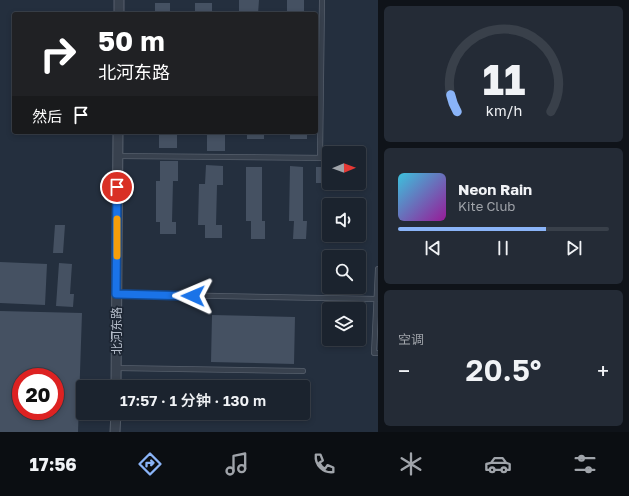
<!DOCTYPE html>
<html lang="zh">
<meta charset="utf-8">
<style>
:root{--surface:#1b232e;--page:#242b36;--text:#f1f3f6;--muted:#a0a4aa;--line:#39404a;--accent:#8ab4f8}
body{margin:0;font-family:"Golos Text","Noto Sans SC",sans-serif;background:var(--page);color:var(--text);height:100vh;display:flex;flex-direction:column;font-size:15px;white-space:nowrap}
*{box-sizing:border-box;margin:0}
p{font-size:13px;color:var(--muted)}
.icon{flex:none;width:22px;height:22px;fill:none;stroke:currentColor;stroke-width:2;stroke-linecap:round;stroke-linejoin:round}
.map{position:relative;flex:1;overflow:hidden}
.drawer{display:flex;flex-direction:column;gap:6px;padding:6px;background:#0f1319;width:251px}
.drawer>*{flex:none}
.guide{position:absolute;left:12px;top:12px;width:306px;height:122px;border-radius:4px;box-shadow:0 2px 6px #0003,0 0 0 1px var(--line);background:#202124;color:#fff;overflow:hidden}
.needle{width:26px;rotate:89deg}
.fabs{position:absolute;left:322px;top:146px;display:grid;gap:8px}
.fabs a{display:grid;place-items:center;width:44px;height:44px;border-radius:4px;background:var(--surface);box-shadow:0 2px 6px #0003,0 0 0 1px var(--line);font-size:20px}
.speed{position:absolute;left:12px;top:368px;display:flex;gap:8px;font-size:20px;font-weight:700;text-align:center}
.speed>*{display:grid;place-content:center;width:52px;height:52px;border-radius:50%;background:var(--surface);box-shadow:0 2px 6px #0003,0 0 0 1px var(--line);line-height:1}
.speed .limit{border:6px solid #d22;background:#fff;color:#111}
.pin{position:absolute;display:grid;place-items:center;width:34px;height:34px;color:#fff;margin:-17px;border:2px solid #fff;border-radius:50%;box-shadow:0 1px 4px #0007}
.me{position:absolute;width:44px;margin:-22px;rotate:271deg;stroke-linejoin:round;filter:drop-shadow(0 0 3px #0008)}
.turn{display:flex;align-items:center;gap:14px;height:84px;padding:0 20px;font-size:18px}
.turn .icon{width:52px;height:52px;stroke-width:2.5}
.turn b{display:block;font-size:28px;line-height:34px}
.then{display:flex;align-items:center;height:38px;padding:0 20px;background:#0003;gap:8px;font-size:15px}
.big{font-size:30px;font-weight:600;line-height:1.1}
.drawer .card{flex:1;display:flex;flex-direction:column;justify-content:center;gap:6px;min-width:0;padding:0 14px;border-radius:6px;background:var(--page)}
.drawer .dial{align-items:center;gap:0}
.dial svg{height:104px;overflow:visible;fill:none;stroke:var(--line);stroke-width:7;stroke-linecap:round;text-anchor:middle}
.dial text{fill:var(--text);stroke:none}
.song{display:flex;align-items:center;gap:12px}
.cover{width:48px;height:48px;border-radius:6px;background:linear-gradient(135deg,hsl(190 70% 55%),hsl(300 70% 35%))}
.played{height:4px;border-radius:2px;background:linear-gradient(90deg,var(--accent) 70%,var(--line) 70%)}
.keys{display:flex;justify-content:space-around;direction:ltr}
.heat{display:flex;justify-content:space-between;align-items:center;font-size:22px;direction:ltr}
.trip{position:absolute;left:76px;top:380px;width:234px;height:40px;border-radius:4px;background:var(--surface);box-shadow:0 2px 6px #0003,0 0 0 1px var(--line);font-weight:600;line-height:40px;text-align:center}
.tab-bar{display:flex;height:64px;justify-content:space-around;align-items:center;background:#0b0e12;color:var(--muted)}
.tab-bar .icon{width:28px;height:28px}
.tab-bar .active{color:var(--accent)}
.tab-bar b{font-size:18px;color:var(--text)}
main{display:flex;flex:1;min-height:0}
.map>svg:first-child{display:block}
.building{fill:#455162;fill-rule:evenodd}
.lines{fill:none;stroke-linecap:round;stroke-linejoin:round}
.service-casing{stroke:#565f6c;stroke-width:6}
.minor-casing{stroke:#565f6c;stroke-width:11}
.service{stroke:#38414e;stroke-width:4.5}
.minor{stroke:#38414e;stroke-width:9}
.route-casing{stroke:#114b97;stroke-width:10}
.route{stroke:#1a73e8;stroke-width:7}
.slow{stroke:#f59e0b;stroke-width:7}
.labels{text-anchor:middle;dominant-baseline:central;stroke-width:3.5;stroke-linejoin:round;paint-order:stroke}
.street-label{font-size:12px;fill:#b4bcc9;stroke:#1d2633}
</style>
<main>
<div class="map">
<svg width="378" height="432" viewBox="0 0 378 432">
<rect width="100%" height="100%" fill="#242f3e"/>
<!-- building -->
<path class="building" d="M239 0H259L258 14H239Z
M287 0H304V14H287Z
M155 3H170V14H155Z
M195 3H212V14H195Z
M159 132H177V148H159Z
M207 132H225V151H207Z
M247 132H264V139H247Z
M290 132H307V139H290Z
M160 161H178V181H173L172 222H176V234H160V222H156V181H160Z
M206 165 223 166V185H217L216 225H222V238H205V225H198L199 184H205Z
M290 166 303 167V221H307L306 239H293L294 221H289Z
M246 167H262V221H265V239H251V221H246Z
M316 167H327V183H316Z
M55 225H65L63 253H53Z
M0 262 47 264 45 305 0 303Z
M59 263 72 264 70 294H74L73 307 56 306Z
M0 311 82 313 78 432H0ZM21 377H55V411H21Z
M212 315 295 317 294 364 211 362Z"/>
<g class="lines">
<defs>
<path id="service" d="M118 156 329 158
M320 158 322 0
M378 269 374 353H378
M117 294 377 299
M116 368 303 371"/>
<path id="minor" d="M119 14V0
M116 387 118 132
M115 432 116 413"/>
</defs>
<!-- service casing -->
<use href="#service" class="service-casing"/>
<!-- minor casing -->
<use href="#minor" class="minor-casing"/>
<!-- service -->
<use href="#service" class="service"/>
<!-- minor -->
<use href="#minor" class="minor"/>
</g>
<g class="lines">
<defs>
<path id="route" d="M117 187 116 294 193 296"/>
</defs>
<!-- route casing -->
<use href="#route" class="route-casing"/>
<!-- route -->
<use href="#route" class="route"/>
<!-- slow -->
<path class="slow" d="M117 256V219"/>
</g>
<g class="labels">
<!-- street labels -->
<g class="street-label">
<text transform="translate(116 331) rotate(-90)">北河东路</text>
</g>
</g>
</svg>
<div class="fabs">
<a><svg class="needle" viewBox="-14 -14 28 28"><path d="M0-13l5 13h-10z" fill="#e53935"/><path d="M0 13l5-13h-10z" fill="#a0a4aa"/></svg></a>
<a><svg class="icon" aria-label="sound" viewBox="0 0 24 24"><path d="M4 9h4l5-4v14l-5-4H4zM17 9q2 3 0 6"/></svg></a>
<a><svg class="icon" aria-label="search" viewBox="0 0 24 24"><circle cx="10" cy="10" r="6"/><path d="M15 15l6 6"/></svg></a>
<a><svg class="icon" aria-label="layers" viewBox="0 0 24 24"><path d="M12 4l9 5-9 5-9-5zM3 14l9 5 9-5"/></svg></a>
</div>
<div class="speed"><div class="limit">20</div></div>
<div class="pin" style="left:117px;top:187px;background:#d93025"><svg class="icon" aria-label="arrive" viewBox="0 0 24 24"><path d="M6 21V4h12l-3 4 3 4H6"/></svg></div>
<svg class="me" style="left:193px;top:296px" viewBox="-20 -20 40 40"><path d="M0-17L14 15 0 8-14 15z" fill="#1a73e8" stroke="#fff" stroke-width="4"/></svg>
<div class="trip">17:57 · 1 分钟 · 130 m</div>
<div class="guide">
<div class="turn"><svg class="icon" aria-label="right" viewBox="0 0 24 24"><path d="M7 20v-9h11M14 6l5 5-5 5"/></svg><div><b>50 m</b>北河东路</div></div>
<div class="then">然后<svg class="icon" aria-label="arrive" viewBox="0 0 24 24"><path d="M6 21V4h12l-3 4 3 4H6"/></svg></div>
</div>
</div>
<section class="drawer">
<div class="card dial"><svg viewBox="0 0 100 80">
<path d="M14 69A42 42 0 1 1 86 69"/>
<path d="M14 69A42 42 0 0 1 9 56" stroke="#8ab4f8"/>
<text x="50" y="56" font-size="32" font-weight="700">11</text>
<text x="50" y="72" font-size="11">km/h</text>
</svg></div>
<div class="card">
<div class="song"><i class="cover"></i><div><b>Neon Rain</b><p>Kite Club</p></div></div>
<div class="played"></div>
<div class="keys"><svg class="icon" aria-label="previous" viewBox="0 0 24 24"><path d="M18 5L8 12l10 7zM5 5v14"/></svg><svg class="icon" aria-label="pause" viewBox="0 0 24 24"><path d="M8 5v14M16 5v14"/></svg><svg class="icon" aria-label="next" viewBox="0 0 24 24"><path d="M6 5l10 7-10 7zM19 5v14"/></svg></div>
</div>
<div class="card"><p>空调</p>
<div class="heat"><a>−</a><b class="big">20.5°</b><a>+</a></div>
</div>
</section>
</main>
<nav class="tab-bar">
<b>17:56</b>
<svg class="icon active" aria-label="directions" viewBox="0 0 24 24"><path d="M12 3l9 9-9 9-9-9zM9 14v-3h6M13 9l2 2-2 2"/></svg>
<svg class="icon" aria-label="music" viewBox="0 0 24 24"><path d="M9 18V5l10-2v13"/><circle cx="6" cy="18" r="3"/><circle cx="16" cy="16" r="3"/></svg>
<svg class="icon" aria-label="phone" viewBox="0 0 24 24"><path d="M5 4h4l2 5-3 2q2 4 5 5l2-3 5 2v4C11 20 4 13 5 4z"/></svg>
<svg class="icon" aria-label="climate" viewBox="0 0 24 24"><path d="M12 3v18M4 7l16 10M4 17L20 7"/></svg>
<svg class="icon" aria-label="car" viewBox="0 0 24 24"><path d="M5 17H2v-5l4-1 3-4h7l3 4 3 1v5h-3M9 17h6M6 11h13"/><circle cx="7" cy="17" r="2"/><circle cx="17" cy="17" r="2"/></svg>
<svg class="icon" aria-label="filters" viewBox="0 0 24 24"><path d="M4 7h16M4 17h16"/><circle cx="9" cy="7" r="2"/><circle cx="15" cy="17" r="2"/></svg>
</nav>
